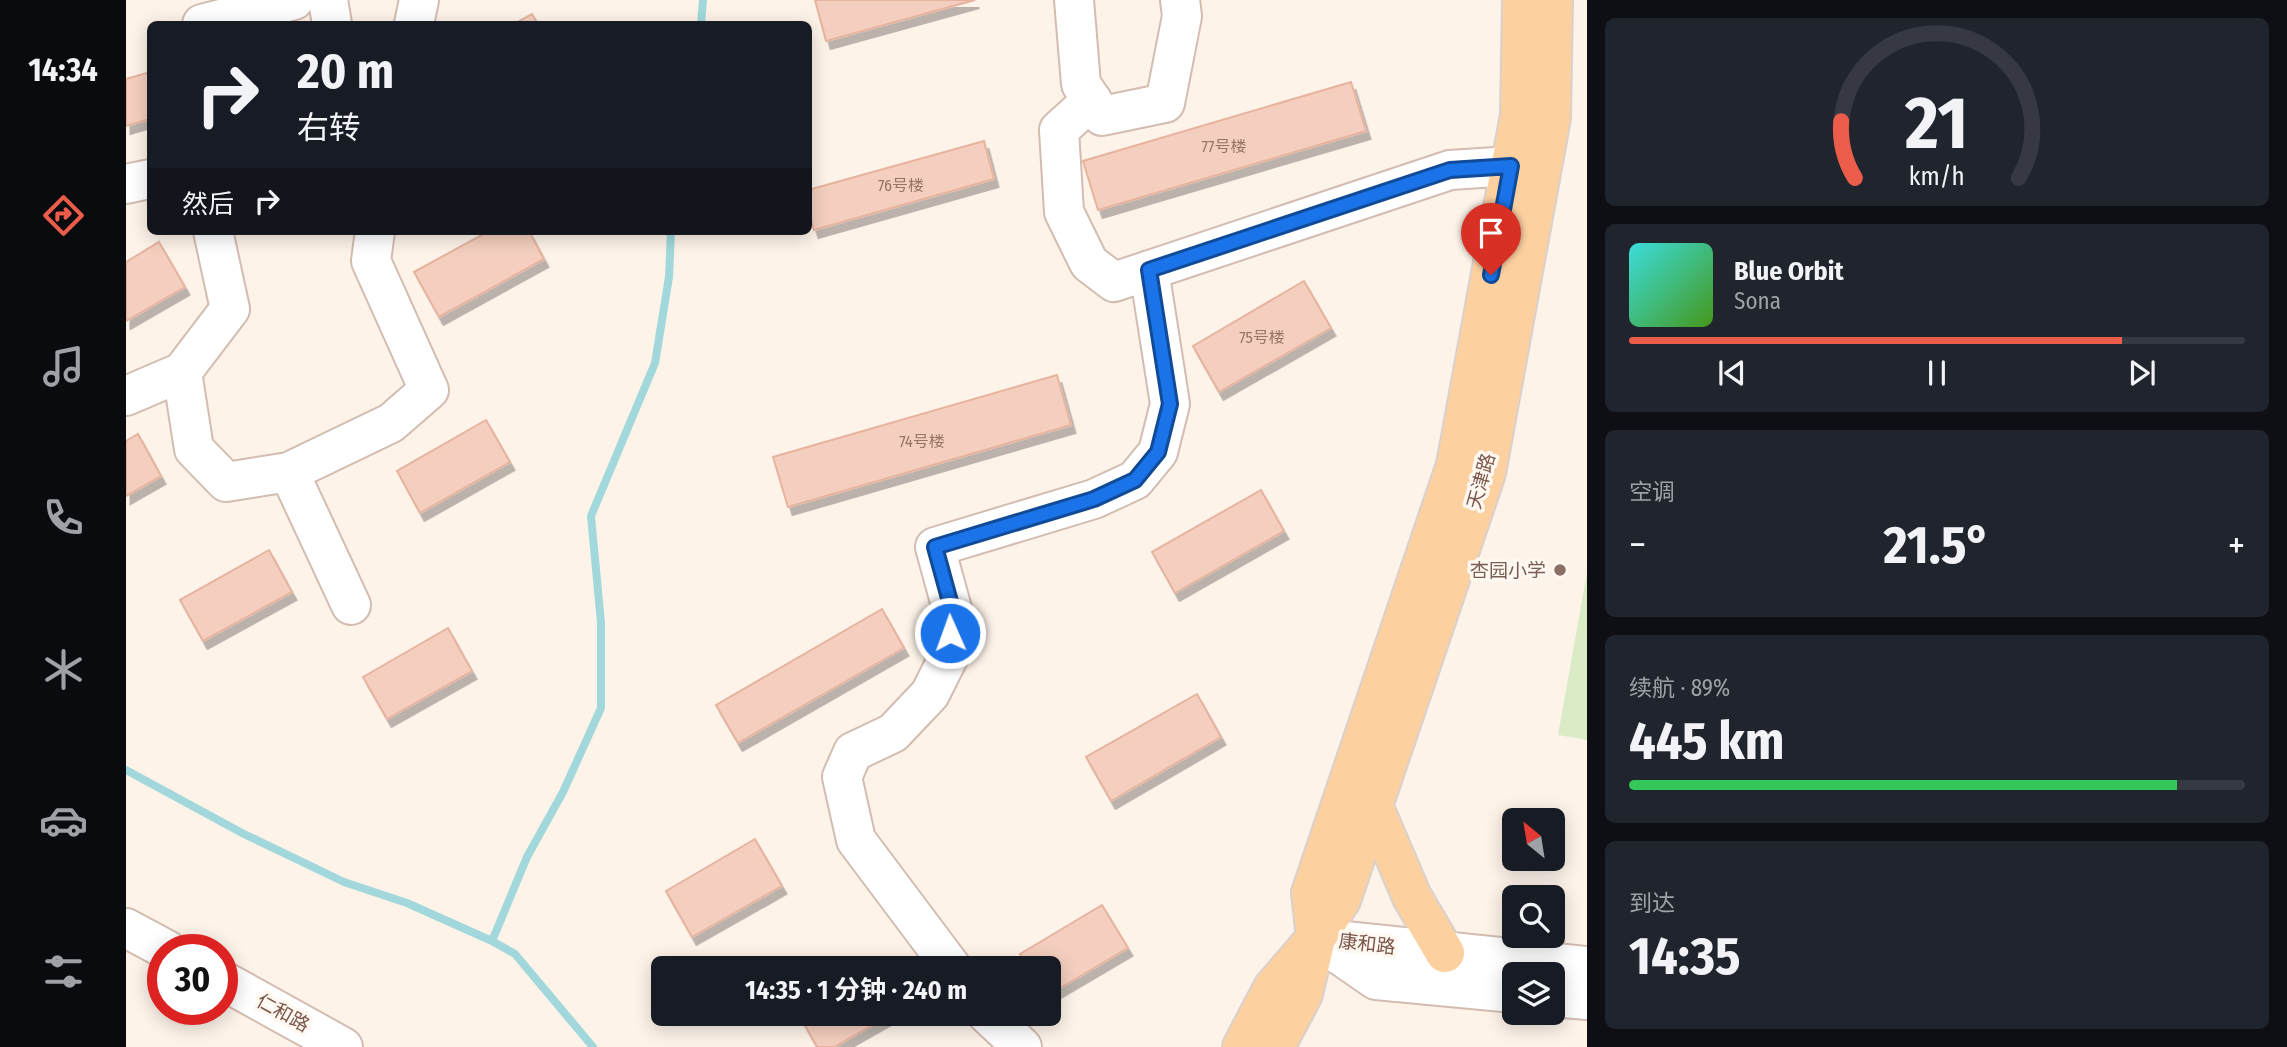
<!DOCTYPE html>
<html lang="zh">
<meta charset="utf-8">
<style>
:root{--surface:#171b24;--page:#20242c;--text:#f1f3f6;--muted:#9ea1a6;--line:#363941;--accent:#eb5d4a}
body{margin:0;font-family:"Fira Sans Condensed","Noto Sans SC",sans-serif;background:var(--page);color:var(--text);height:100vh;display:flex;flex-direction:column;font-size:26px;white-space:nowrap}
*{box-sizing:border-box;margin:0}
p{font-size:23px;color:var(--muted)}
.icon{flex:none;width:38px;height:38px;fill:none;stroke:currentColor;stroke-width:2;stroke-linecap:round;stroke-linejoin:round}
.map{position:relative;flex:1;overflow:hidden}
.panel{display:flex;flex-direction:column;gap:18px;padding:18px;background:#0d0f14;width:700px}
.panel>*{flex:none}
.hud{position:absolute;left:21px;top:21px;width:665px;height:214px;border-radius:10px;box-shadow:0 4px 18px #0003;background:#171b24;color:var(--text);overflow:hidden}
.needle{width:46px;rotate:330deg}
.buttons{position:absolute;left:1376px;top:808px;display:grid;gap:14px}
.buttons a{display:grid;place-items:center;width:63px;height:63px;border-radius:10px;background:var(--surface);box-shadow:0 4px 18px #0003;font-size:35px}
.speed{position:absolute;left:21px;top:934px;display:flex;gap:14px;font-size:35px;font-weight:700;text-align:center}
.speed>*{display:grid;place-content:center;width:91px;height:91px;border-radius:50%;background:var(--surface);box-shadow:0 4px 18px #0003;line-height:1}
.speed .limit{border:10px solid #d22;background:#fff;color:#111}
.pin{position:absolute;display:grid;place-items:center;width:60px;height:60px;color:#fff;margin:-72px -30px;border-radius:50% 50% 50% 0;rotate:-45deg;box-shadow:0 0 7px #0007}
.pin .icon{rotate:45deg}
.me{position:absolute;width:77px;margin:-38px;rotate:358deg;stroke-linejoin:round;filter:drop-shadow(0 0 5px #0008)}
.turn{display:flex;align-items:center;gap:24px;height:147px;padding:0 35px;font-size:32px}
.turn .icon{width:91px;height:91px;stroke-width:2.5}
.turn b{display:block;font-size:49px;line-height:60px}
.then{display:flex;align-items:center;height:66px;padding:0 35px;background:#0003;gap:14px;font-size:26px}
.big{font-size:52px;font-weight:700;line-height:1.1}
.panel .tile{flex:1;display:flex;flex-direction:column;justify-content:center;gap:10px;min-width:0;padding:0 24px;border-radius:10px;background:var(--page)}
.panel .dial{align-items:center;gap:0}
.dial svg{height:182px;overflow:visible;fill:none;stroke:var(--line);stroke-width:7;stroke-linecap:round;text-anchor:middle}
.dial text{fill:var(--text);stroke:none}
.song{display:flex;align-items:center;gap:21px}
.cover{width:84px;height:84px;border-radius:10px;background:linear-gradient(135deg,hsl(180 70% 55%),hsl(100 70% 35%))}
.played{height:7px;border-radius:4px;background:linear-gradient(90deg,var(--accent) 80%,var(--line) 80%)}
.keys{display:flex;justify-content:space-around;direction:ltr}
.heat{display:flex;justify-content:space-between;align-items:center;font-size:38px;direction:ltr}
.charge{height:10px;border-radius:5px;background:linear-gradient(90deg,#34c759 89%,var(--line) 0)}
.trip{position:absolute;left:525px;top:956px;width:410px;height:70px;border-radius:10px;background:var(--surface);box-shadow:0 4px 18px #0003;font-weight:700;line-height:70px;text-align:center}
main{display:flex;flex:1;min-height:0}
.menu{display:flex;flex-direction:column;width:126px;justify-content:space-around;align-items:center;background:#090b0e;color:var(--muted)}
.menu .icon{width:49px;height:49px}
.menu .on{color:var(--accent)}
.menu b{font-size:32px;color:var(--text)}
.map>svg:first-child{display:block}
.green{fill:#daecc6}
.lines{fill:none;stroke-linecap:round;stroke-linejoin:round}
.stream{stroke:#a2d8db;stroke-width:8}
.building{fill:#f4cfbf;stroke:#e7b39f;stroke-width:2;filter:url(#shadow)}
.minor-casing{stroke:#d3bcb0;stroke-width:42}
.major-casing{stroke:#dad0cd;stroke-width:42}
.minor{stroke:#fff;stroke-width:38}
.major{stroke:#fdd0a0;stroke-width:38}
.route-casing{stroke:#114b97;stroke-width:18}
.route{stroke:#1a73e8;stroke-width:12}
.education-dot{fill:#8d6e63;stroke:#fff8f0;stroke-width:2.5}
.labels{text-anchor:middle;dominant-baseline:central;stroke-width:7;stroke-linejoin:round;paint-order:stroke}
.number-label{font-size:16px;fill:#987468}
.street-label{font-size:19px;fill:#7a564b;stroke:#fff8f0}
.education-label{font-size:19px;fill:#785e54;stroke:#fff8f0;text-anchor:end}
</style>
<main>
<nav class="menu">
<b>14:34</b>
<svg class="icon on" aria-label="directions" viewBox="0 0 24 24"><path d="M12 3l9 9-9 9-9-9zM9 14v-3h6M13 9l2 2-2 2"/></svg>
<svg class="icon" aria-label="music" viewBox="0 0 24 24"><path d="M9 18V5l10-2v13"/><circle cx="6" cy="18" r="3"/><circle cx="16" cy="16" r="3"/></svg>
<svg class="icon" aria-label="phone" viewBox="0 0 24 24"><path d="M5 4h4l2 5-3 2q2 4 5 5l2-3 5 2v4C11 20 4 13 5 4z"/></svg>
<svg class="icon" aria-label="climate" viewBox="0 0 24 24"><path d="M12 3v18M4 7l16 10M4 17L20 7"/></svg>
<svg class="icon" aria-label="car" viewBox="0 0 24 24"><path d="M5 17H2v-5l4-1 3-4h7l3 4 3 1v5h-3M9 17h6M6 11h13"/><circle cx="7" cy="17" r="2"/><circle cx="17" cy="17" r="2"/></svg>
<svg class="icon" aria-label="filters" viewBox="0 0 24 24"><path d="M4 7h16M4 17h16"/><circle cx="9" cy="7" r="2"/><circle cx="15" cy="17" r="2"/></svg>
</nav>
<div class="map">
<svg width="1461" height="1047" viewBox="0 0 1461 1047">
<defs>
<filter id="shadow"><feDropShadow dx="4.5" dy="8" stdDeviation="0" flood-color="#0004"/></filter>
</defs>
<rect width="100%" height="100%" fill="#fdf3e9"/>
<!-- green -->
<path class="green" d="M1461 572V740L1432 735Z"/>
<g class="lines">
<!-- stream -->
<path class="stream" d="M575 24 577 0
M0 770 116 833 218 882 281 903 366 941 389 954 467 1047
M366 941 401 857 437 792 475 708V623L465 516 529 363 543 277 545 231"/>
</g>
<!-- building -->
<path class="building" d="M689 0H849L700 41Z
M406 14 412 24H388Z
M24 72V119L0 126V79Z
M1225 82 1240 131 972 210 957 161Z
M858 141 868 179 688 230 682 210V190Z
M363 231H403L418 259 313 317 288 272Z
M33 242 59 287 0 321V262Z
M1178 281 1205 328 1093 392 1067 346Z
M931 375 945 425 662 507 647 457Z
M360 420 384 462 294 513 271 471Z
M12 434 35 476 0 496V441Z
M1135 490 1158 531 1049 593 1026 552Z
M143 550 166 592 77 641 54 600Z
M756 609 778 648 612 743 590 705Z
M322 628 346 671 261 719 237 677Z
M1071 694 1095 737 985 801 960 757Z
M629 839 656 886 566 937 540 891Z
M976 905 1002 948 922 995V968H902L894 954Z
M759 959 764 968H744Z
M672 1013H768L708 1047H691Z"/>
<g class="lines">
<defs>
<path id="minor" d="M202 0 206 24
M948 0 955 84 976 116 1039 103 1056 16 1054 0
M76 24 168 0
M288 24 293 0
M966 100 933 130 938 212 963 263 988 282 1324 170 1385 166
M0 184 24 179
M87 231 104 309 56 372 68 449 100 482 163 472 265 423 303 390 245 261 249 231
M0 396 56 372
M163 472 225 605
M0 928 41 950
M1190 938 1461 966
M1195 942 1250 980 1388 993
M826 968 730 840 716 777 727 752 767 733 804 694 823 656 826 609 809 547 968 499 1009 480 1032 452 1044 404 1023 270
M96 980 217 1047
M1426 997 1461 1000
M860 1013 896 1047"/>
<path id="major" d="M1246 803 1286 897 1319 953
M1116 1047 1147 988 1190 938 1215 900 1360 473 1425 118 1427 0
M1149 1047 1177 994 1190 938 1185 893 1330 465 1394 115 1396 0"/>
</defs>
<!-- minor casing -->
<use href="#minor" class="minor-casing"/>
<!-- major casing -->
<use href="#major" class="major-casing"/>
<!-- minor -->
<use href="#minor" class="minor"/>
<!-- major -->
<use href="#major" class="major"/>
</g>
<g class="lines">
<defs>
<path id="route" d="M824 633 826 609 809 547 968 499 1009 480 1032 452 1044 404 1023 270 1324 170 1385 166 1365 275"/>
</defs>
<!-- route casing -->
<use href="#route" class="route-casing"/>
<!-- route -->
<use href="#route" class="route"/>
</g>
<!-- markers -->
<circle class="education-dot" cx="1434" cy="570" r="7"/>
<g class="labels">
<!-- number labels -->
<g class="number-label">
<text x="1098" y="146">77号楼</text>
<text x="775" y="185">76号楼</text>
<text x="1136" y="337">75号楼</text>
<text x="796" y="441">74号楼</text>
</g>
<!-- street labels -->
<g class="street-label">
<text transform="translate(1355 481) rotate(-74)">天津路</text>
<text transform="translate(1241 944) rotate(7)">康和路</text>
<text transform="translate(157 1013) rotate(29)">仁和路</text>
</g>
<!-- education labels -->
<g class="education-label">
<text x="1420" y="570">杏园小学</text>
</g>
</g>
</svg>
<div class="buttons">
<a><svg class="needle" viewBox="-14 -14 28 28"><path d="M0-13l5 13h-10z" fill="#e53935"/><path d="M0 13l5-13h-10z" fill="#9ea1a6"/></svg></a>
<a><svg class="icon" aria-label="search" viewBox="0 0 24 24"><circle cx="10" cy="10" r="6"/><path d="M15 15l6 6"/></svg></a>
<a><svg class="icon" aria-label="layers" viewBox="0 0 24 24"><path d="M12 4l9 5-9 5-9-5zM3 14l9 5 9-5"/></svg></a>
</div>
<div class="speed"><div class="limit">30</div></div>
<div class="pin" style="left:1365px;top:275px;background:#d93025"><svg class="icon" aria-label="arrive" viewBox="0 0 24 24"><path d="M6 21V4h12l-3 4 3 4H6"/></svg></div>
<svg class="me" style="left:824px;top:633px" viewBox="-20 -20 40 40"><circle r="17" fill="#1a73e8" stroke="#fff" stroke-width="3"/><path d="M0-11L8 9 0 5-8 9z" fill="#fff"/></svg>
<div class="trip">14:35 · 1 分钟 · 240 m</div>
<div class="hud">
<div class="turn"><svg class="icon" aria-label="right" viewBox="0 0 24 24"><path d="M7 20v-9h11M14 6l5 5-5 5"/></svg><div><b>20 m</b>右转</div></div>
<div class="then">然后<svg class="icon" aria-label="right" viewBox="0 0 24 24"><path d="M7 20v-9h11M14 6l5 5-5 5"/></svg></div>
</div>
</div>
<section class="panel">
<div class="tile dial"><svg viewBox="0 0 100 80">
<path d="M14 69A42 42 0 1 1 86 69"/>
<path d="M14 69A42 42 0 0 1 8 44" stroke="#eb5d4a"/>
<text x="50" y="56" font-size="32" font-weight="700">21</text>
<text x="50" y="72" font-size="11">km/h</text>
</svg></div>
<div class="tile">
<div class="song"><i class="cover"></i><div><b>Blue Orbit</b><p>Sona</p></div></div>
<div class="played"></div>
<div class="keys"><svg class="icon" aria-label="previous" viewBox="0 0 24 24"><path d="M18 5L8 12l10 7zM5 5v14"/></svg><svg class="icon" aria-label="pause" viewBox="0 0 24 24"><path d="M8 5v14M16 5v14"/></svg><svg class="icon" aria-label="next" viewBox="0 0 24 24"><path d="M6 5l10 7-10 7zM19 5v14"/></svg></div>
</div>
<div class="tile"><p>空调</p>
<div class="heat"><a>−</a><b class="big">21.5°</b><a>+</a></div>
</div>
<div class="tile"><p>续航 · 89%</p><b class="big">445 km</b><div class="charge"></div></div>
<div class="tile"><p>到达</p><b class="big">14:35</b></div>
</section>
</main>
